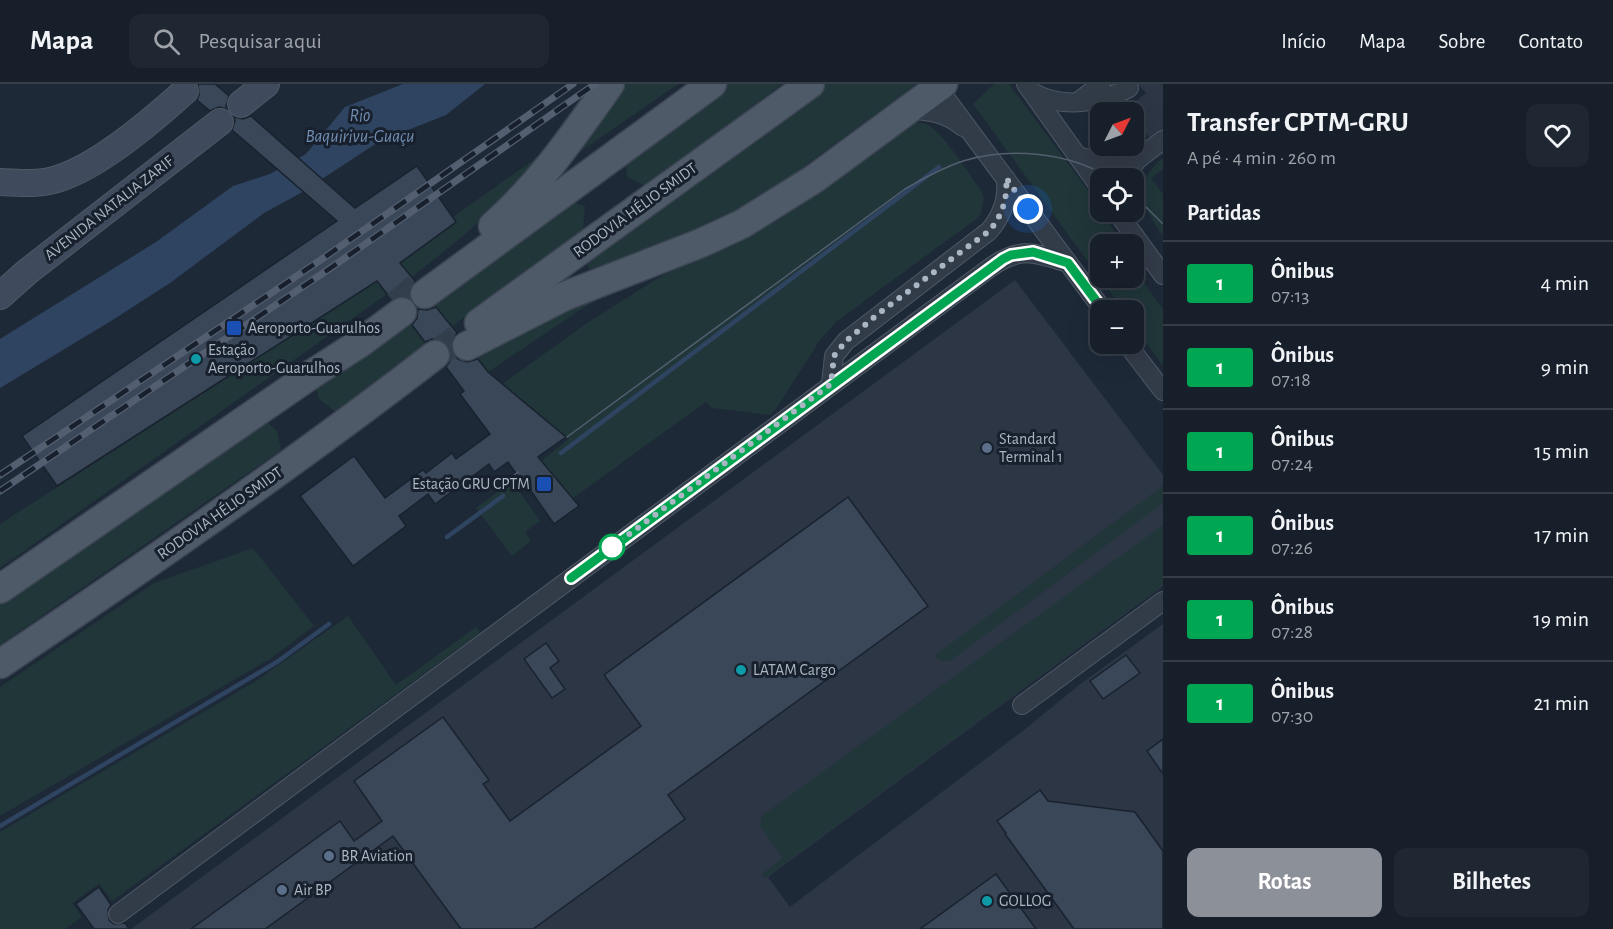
<!DOCTYPE html>
<html lang="pt">
<head>
<meta charset="utf-8">
<style>
  body { margin:0; font-family:"Alegreya Sans",sans-serif; background:#1f2732; color:#f1f3f6; height:100vh; display:flex; flex-direction:column; font-size:22px; white-space:nowrap }
  * { box-sizing:border-box; margin:0 }
  p { font-size:20px; color:#9ea2a8 }
  .icon { flex:none; width:33px; height:33px; fill:none; stroke:currentColor; stroke-width:2; stroke-linecap:round; stroke-linejoin:round }
  .map { position:relative; flex:1; overflow:hidden }
  .drawer { display:flex; flex-direction:column; background:#161f2a; width:450px }
  .drawer>* { flex:none }
  .badge { padding:0 12px; border-radius:4px; font-size:21px; line-height:39px }
  .needle { width:39px; rotate:48deg }
  .tools { position:absolute; left:1090px; top:18px; display:grid; gap:12px }
  .tools a { display:grid; place-items:center; width:54px; height:54px; border-radius:12px; background:#161f2a; box-shadow:0 6px 24px #0002,0 0 0 2px #353d47; font-size:30px }
  .you { position:absolute; width:30px; height:30px; margin:-15px; border:4px solid #fff; border-radius:50%; background:#1a73e8; box-shadow:0 0 0 9px #1a73e833 }
  .map>.badge { position:absolute; translate:-50% -50%; box-shadow:0 0 0 3px #fff }
  h2 { padding:0 24px; font-size:22px; line-height:54px }
  .round { display:grid; place-items:center; flex:none; width:63px; height:63px; border-radius:12px; background:#1f2732 }
  .summary { display:flex; align-items:center; justify-content:space-between; height:102px; padding:0 24px }
  h1 { font-size:28px; font-weight:700; line-height:45px }
  .cta { display:flex; gap:12px; margin-top:auto; padding:12px 24px }
  .cta a { flex:1; height:69px; border-radius:12px; background:#8c9099; color:#fff; font-size:24px; font-weight:700; line-height:69px; text-align:center }
  .cta a+a { background:#1f2732; color:#f1f3f6 }
  ul { padding:0; list-style:none }
  li { display:flex; align-items:center; gap:18px; height:84px; padding:0 24px; border-top:2px solid #353d47 }
  li div { flex:1 }
  li b { display:block; font-size:22px }
  li em { font-style:normal }
  li .badge { min-width:66px; font-weight:700; text-align:center }
  header { display:flex; align-items:center; gap:36px; box-sizing:border-box; height:84px; padding:0 30px; background:#161f2a; border-bottom:2px solid #353d47 }
  header strong { font-size:28px }
  nav { display:flex; gap:33px; margin-inline-start:auto; font-size:21px }
  .search { width:420px; height:54px; background:#1f2732; display:flex; align-items:center; gap:15px; box-sizing:border-box; padding:0 21px; border-radius:12px; color:#9ea2a8; font-size:22px }
  main { display:flex; flex:1; min-height:0 }
  .map>svg:first-child { display:block }
</style>
</head>
<body>
<header>
<strong>Mapa</strong>
<div class="search"><svg class="icon" aria-label="search" viewBox="0 0 24 24"><circle cx="10" cy="10" r="6"/><path d="M15 15l6 6"/></svg>Pesquisar aqui</div>
<nav><a>Início</a><a>Mapa</a><a>Sobre</a><a>Contato</a></nav>
</header>
<main>
<div class="map">
<svg width="1163" height="845" viewBox="0 0 1163 845">
  <rect width="100%" height="100%" fill="#1e2938"/>
  <g fill="#2c3645">
    <polygon points="1138,0 1163,0 1163,72 1134,33 1134,28 1131,28 1127,24 1146,9"/>
    <polygon points="1015,196 1163,391 1163,502 768,793 790,823 1024,646 1079,601 1163,540 1163,845 131,845"/>
  </g>
  <g fill="#203639">
    <polygon points="616,0 678,0 561,81"/>
    <polygon points="722,0 782,0 646,102 627,93 625,72"/>
    <polygon points="826,0 917,0 762,113 733,130 596,184 589,185 587,180 588,176"/>
    <polygon points="994,0 1009,0 1101,124 1101,128 1103,128 1122,160 1101,160 1101,194 1134,194 1134,185 1163,225 1163,282 1134,242 1134,226 1123,226 973,20"/>
    <path d="M907,38C915,38 923,38 930,42C947,54 968,89 981,106L984,115L980,132L836,238L820,256L776,325L770,331L712,324L706,318L573,414L541,377L569,355L502,300L587,239L660,193L722,162Z"/>
    <polygon points="546,67 500,119 463,152 412,193 400,179 456,138 453,133"/>
    <path d="M1163,74V85L1151,94L1163,110V152C1143,123 1130,100 1163,74Z"/>
    <polygon points="564,116 585,122 583,146 336,328 319,315 315,299"/>
    <polygon points="640,191 580,226 488,288 471,266"/>
    <polygon points="377,197 387,210 0,484 0,440"/>
    <polygon points="262,334 277,347 281,366 0,561 0,516"/>
    <polygon points="512,397 540,437 525,448 531,457 512,472 476,424"/>
    <polygon points="1163,402 1163,419 950,577 942,577 934,572"/>
    <polygon points="1163,441 1163,501 765,794 762,790 783,774 760,742 762,732"/>
    <polygon points="253,464 314,542 273,573 0,732 0,603 154,499"/>
    <polygon points="348,532 396,601 476,543 480,549 112,817 99,800 72,819 82,833 65,845 0,845 0,748 256,597"/>
  </g>
  <polygon fill="#2f4461" points="403,0 485,0 446,31 380,57 299,110 264,129 170,199 111,237 0,304 0,255 156,158 233,102 270,90 306,70 345,23"/>
  <g fill="none" stroke-linecap="round" stroke-linejoin="round">
    <g stroke="#2f4461" stroke-width="4.5">
      <polyline points="561,369 939,83"/>
      <polyline points="447,453 503,412"/>
      <polyline points="0,742 277,578 329,540"/>
    </g>
  </g>
  <g fill="#3a4758" stroke="#19222f" stroke-width="1.5">
    <polygon points="198,0 215,0 229,12 226,22 227,25 219,23 210,27 197,16 199,11"/>
    <polygon points="251,32 355,124 417,82 456,138 400,179 415,197 410,204 409,213 400,212 391,215 377,197 57,402 22,352 337,137 232,46 235,37 234,33 243,35"/>
    <polygon points="436,223 457,249 453,254 451,262 452,269 458,275 467,278 478,275 488,288 566,353 538,373 579,422 554,440 522,394 520,395 508,378 494,388 489,380 435,420 428,410 399,432 406,442 353,482 300,412 354,372 385,414 423,386 426,389 452,369 456,375 490,350 460,310 464,307 446,283 450,277 451,269 448,261 441,256 432,255 425,258 412,241 417,234 418,225 427,226"/>
    <polygon points="848,413 928,522 668,711 685,735 533,845 461,845 393,752 265,845 191,845 340,737 354,757 382,737 354,697 443,633 489,696 483,700 510,737 641,642 604,591"/>
    <polygon points="546,559 559,577 550,584 565,605 552,614 524,575"/>
    <polygon points="1126,571 1140,589 1103,615 1090,597"/>
    <polygon points="1163,655 1163,690 1147,667"/>
    <polygon points="1040,706 1048,717 1135,728 1163,767 1163,845 1074,845 1005,750 1006,749 997,737"/>
    <polygon points="996,790 1036,845 920,845"/>
    <polygon points="99,803 111,821 108,826 109,836 114,840 125,839 129,845 94,845 76,820"/>
  </g>
  <g fill="none" stroke-linecap="round" stroke-linejoin="round">
    <g stroke="#333e4d" stroke-width="28" stroke-dasharray="28 14" stroke-linecap="butt">
      <polyline points="396,221 419,202"/>
      <polyline points="435,271 460,253"/>
    </g>
    <defs>
      <g id="minor">
        <polyline points="935,0 1103,226"/>
        <polyline points="1026,0 1101,105"/>
        <path d="M1034,9C1063,25 1100,19 1129,4"/>
        <polyline points="1078,18 1101,0"/>
        <path d="M909,25C930,27 947,29 963,43"/>
        <polyline points="1078,72 1109,81 1137,76"/>
        <polyline points="1125,94 1137,76 1163,56"/>
        <polyline points="1117,128 1163,191"/>
        <polyline points="1127,260 1163,307"/>
        <path d="M831,300L834,272L846,257L989,147C1002,132 1008,115 1006,95"/>
        <polyline points="1022,621 1163,517"/>
        <path d="M118,830L991,183C1021,162 1035,169 1068,179"/>
      </g>
      <g id="secondary">
        <polyline points="241,20 266,0"/>
        <path d="M0,98C19,99 42,101 60,94C100,81 153,36 185,7"/>
        <polyline points="0,212 27,188 220,38"/>
      </g>
      <g id="primary">
        <path d="M493,142C541,99 573,52 610,0"/>
        <polyline points="425,210 712,0"/>
        <polyline points="479,239 810,0"/>
        <polyline points="467,262 565,212 701,159 742,140 814,95 943,0"/>
        <polyline points="0,505 312,290 360,259 402,228"/>
        <path d="M0,580C148,481 294,380 435,271"/>
      </g>
    </defs>
    <use href="#minor" stroke="#4f5966" stroke-width="20"/>
    <use href="#secondary" stroke="#4f5966" stroke-width="28"/>
    <use href="#primary" stroke="#3b4452" stroke-width="31"/>
    <use href="#minor" stroke="#323b48" stroke-width="18"/>
    <use href="#secondary" stroke="#3f4a5c" stroke-width="26"/>
    <use href="#primary" stroke="#4f5a69" stroke-width="28"/>
    <g stroke="#535f70" stroke-width="1.5">
      <polyline points="1134,111 1163,140"/>
      <path d="M567,353L905,105C924,94 942,84 963,77C1009,63 1069,68 1110,94"/>
      <polyline points="497,405 518,388"/>
    </g>
    <defs>
      <g id="rail">
        <polyline points="0,391 325,173 573,0"/>
        <polyline points="0,407 332,183 595,0"/>
      </g>
    </defs>
    <use href="#rail" stroke="#535f70" stroke-width="7"/>
    <use href="#rail" stroke="#17202c" stroke-width="4.5" stroke-dasharray="14" stroke-linecap="butt"/>
  </g>
  <g fill="none" stroke-linecap="round" stroke-linejoin="round">
    <defs>
      <polyline id="line" points="571,494 1003,175 1011,171 1033,168 1068,179 1103,226"/>
    </defs>
    <use href="#line" stroke="#fff" stroke-width="14"/>
    <use href="#line" stroke="#00a651" stroke-width="9"/>
    <path stroke="#abb6c5" stroke-width="6" stroke-dasharray="0 10.8" d="M612,463L831,300L834,272L846,257L878,230L989,147C1002,132 1008,115 1006,94L1028,125"/>
  </g>
  <g fill="#1a4fb4" stroke="#17202c" stroke-width="2">
    <rect x="226" y="236" width="16" height="16" rx="3"/>
    <rect x="536" y="392" width="16" height="16" rx="3"/>
  </g>
  <g fill="#0f9aa8" stroke="#17202c" stroke-width="2">
    <circle cx="196" cy="275" r="6"/>
    <circle cx="741" cy="586" r="6"/>
    <circle cx="987" cy="817" r="6"/>
  </g>
  <g fill="#5c6f8a" stroke="#17202c" stroke-width="2">
    <circle cx="987" cy="364" r="6"/>
    <circle cx="329" cy="772" r="6"/>
    <circle cx="282" cy="806" r="6"/>
  </g>
  <circle fill="#fff" stroke="#00a651" stroke-width="3" cx="612" cy="463" r="12"/>
  <g text-anchor="middle" dominant-baseline="central" stroke-width="6" stroke-linejoin="round" paint-order="stroke">
    <g font-size="16" fill="#abb6c5" stroke="#17202c">
      <text transform="translate(109 124) rotate(-38)">AVENIDA NATALIA ZARIF</text>
      <text transform="translate(635 126) rotate(-36)">RODOVIA HÉLIO SMIDT</text>
      <text transform="translate(220 429) rotate(-35)">RODOVIA HÉLIO SMIDT</text>
    </g>
    <g font-size="16" fill="#abb6c5" stroke="#17202c" text-anchor="start">
      <text x="248" y="244">Aeroporto-Guarulhos</text>
      <text x="208" y="266">Estação<tspan x="208" dy="18">Aeroporto-Guarulhos</tspan></text>
      <text x="999" y="355">Standard<tspan x="999" dy="18">Terminal 1</tspan></text>
      <text x="530" y="400" text-anchor="end">Estação GRU CPTM</text>
      <text x="753" y="586">LATAM Cargo</text>
      <text x="341" y="772">BR Aviation</text>
      <text x="294" y="806">Air BP</text>
      <text x="999" y="817">GOLLOG</text>
    </g>
    <g font-size="18" font-style="italic" fill="#718db1" stroke="#17202c">
      <text x="360" y="32">Rio<tspan x="360" dy="21">Baquirivu-Guaçu</tspan></text>
    </g>
  </g>
</svg>
<div class="tools">
<a><svg class="needle" viewBox="-14 -14 28 28"><path d="M0-13l5 13h-10z" fill="#e53935"/><path d="M0 13l5-13h-10z" fill="#9ea2a8"/></svg></a>
<a><svg class="icon" aria-label="locate" viewBox="0 0 24 24"><circle cx="12" cy="12" r="6"/><path d="M12 2v4M12 18v4M2 12h4M18 12h4"/></svg></a>
<a>+</a>
<a>−</a>
</div>
<div class="you" style="left:1028px;top:125px"></div>
</div>
<section class="drawer">
<div class="summary"><div><h1>Transfer CPTM-GRU</h1><p>A pé · 4 min · 260 m</p></div><a class="round"><svg class="icon" aria-label="heart" viewBox="0 0 24 24"><path d="M12 20l-8-8c-3-5 5-10 8-4 3-6 11-1 8 4z"/></svg></a></div>
<h2>Partidas</h2>
<ul>
<li><span class="badge" style="background:#00a651;color:#fff">1</span><div><b>Ônibus</b><p>07:13</p></div><em>4 min</em></li>
<li><span class="badge" style="background:#00a651;color:#fff">1</span><div><b>Ônibus</b><p>07:18</p></div><em>9 min</em></li>
<li><span class="badge" style="background:#00a651;color:#fff">1</span><div><b>Ônibus</b><p>07:24</p></div><em>15 min</em></li>
<li><span class="badge" style="background:#00a651;color:#fff">1</span><div><b>Ônibus</b><p>07:26</p></div><em>17 min</em></li>
<li><span class="badge" style="background:#00a651;color:#fff">1</span><div><b>Ônibus</b><p>07:28</p></div><em>19 min</em></li>
<li><span class="badge" style="background:#00a651;color:#fff">1</span><div><b>Ônibus</b><p>07:30</p></div><em>21 min</em></li>
</ul>
<div class="cta"><a>Rotas</a><a>Bilhetes</a></div>
</section>
</main>
</body>
</html>
